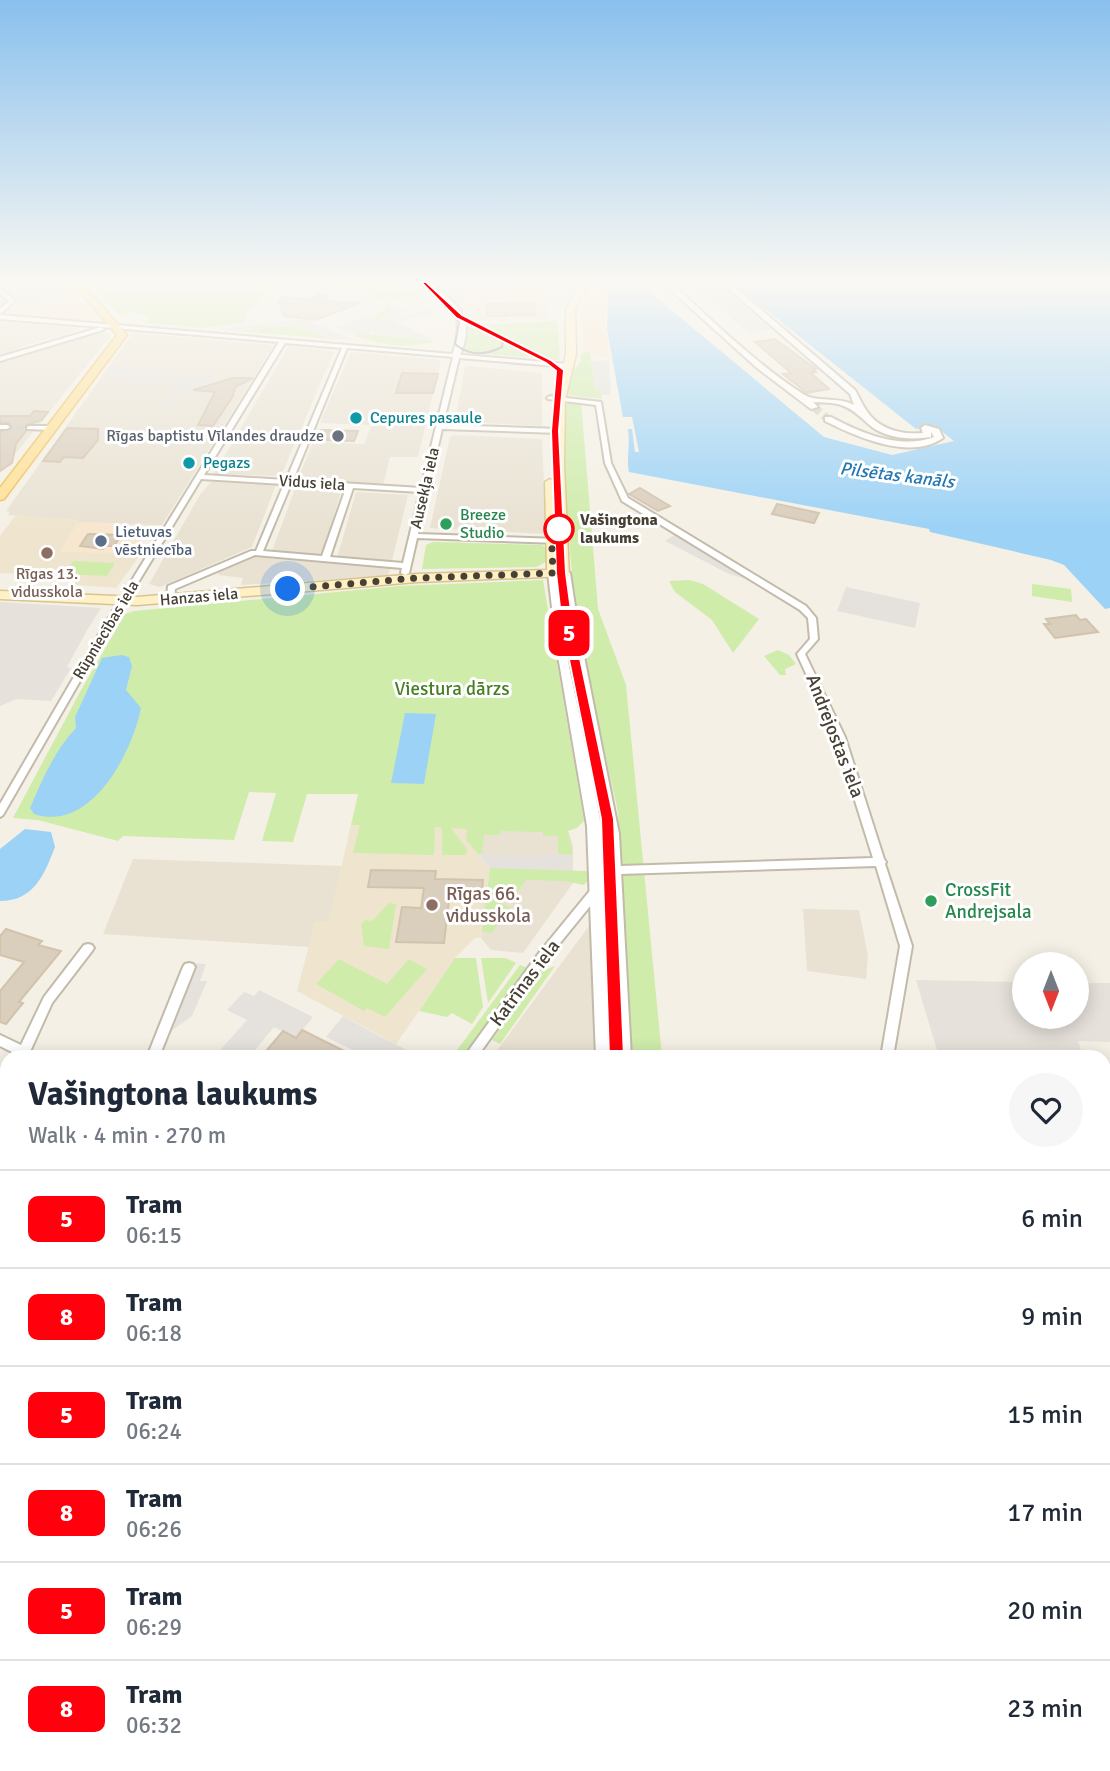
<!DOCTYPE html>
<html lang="en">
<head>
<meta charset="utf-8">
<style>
  body { margin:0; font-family:Signika,sans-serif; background:#f6f6f7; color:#1f2937; height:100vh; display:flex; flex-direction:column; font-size:26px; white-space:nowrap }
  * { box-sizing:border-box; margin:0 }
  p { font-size:23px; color:#747a83 }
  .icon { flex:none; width:38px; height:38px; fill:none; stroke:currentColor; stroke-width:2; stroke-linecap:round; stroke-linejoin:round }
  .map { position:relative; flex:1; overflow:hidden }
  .sheet { position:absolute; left:0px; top:1050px; width:1111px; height:721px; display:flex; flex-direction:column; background:#fff; border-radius:21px 21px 0 0; box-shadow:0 4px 18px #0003 }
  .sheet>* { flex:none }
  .badge { padding:0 14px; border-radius:10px; font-size:24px; line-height:46px }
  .needle { width:46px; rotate:180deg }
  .controls { position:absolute; left:1012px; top:952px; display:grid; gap:14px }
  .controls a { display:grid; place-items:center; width:77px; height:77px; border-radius:50%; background:#fff; box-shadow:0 4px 18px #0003; font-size:35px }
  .you { position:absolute; width:35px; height:35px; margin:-18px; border:5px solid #fff; border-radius:50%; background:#1a73e8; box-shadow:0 0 0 10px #1a73e833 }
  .map>.badge { position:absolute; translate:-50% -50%; box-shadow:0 0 0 4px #fff }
  .round { display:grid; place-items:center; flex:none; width:74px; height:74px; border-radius:37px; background:#f6f6f7 }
  .head { display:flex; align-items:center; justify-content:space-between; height:119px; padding:0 28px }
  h1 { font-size:33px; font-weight:700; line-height:52px }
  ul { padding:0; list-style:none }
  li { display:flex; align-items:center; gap:21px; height:98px; padding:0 28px; border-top:2px solid #e0e1e3 }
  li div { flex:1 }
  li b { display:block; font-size:26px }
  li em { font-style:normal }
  li .badge { min-width:77px; font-weight:700; text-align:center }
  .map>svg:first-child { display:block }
</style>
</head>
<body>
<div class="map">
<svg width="1110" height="1771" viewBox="0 0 1110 1771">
  <rect width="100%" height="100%" fill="#f4f0e5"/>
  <g fill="#e9e2d3">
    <polygon points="0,283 63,283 74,294 38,303 17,301 0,313"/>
    <polygon points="0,321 76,328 78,330 21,347 23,350 0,357"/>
    <polygon points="97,333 112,334 0,473 0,429 4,424 0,423 0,362"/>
    <polygon points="133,333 274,345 162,525 77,523 78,520 8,515 10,512 6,511"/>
    <polygon points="289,346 334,351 281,476 214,474"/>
    <polygon points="351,352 441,360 418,457 390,457 383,485 298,479 313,442 364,444 372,425 320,423"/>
    <polygon points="468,366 542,373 542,426 455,421 465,367"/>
    <polygon points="454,435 542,439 546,534 430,528 450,437"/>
    <polygon points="211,482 276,485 252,547 160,587 149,584 201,493"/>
    <polygon points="295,489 341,492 322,555 272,551"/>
    <polygon points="356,492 408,495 392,561 337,558"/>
    <polygon points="254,557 313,562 391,566 388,576 241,585 243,578 218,575 220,570"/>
    <polygon points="467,828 568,831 573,845 573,883 523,953 491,950 481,938 490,868"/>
    <polygon points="133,859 342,866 329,922 315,922 309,947 103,934"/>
    <polygon points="803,909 859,910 868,956 866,979 807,971"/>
    <polygon points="591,925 597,1057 492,1057 589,926"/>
    <polygon points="1104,1525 1110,1525 1110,1666 1104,1643"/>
    <polygon points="0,1566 7,1568 7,1693 0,1704"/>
    <polygon points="7,1745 7,1764 391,1764 391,1771 0,1771 0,1756"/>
    <polygon points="443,1764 561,1764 584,1771 443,1771"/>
  </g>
  <g fill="#f8e7cf">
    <polygon points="608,290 607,330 614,359 584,355 581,307 588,295"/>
    <polygon points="74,294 97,319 92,321 2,313 17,301 38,303"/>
    <polygon points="87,522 150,525 131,555 59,551 77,523"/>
  </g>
  <g fill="#e6e1da">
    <polygon points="0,602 101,608 87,630 67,667 71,668 51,701 16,699 0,706"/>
    <polygon points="916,980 1024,982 1024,1017 1076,1017 1076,983 1110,983 1110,1042 1078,1041 1083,1057 939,1057"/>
  </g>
  <g fill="#efe5ce">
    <polygon points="546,288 547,319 513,320 515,315 534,315 534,303 504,303 487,304 487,316 506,315 508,320 474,321 441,291"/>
    <polygon points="16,515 79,520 60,551 140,555 116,588 77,585 74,584 76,580 45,578 46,575 0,573 0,536"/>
    <polygon points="351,825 467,828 466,840 490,868 481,938 475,938 455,958 396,1044 297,991 315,922 329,921"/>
  </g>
  <g fill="#cfecab">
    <polygon points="90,283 412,283 427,294 387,301 373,299 367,290 285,285 280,288 271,288 248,311 243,323 204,328 145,323 149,317 135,312 121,316"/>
    <path d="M389,303L392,307L368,334L434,341C403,351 370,343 341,330L353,335L378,319L372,318L387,307L384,304Z"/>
    <polygon points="557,321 560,359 556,360 465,352 467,326"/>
    <polygon points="295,325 332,339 237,331"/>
    <polygon points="590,352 595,388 600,389 602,399 567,395 570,374 581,361 581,353"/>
    <polygon points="581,401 598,609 626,685 662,1057 632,1057 618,812 576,623 562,452 566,402"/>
    <polygon points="433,542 542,545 546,548 546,562 536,567 422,569 426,545"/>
    <polygon points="73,561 115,563 107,576 65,574"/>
    <polygon points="543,580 584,821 577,828 568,831 573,855 558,854 558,836 543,836 543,832 501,831 500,835 484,835 482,854 478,854 466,840 467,829 451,828 467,849 466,855 442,855 442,828 435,827 434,855 353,853 360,825 351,825 358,794 307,794 293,842 262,841 276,793 249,792 234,840 123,836 118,841 38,820 13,818 80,692 125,614 134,611 400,586"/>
    <polygon points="690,580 703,584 759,619 733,653 712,620 675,592 669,581"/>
    <polygon points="1032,584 1071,589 1072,602 1032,596"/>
    <polygon points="778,650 789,655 796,664 785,669 786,675 780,675 764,656"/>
    <polygon points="490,868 586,871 590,878 584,885 564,881 526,880 510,902 487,893"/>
    <polygon points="486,897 510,907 492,933 482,931"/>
    <polygon points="389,903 396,904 389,949 364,946 361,924 365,920 372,921"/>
    <polygon points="455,958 476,958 483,1007 472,1024 452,1013 447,1017 419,1011"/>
    <polygon points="481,958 506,958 516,963 488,1003"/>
    <polygon points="339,959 387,984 409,959 427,969 385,1017 367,1008 364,1011 316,984"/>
    <polygon points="520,965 528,968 463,1057 452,1057"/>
    <polygon points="555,966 500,1044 492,1040 542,971"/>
  </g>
  <g fill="#e5e2de">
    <polygon points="692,285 722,288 773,329 749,333"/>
    <polygon points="392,307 410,309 402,311 399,314 401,316 432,310 434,313 395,322 434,340 374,335 375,332 370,332 373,326 364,336 336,328 364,316 380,320"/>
    <polygon points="304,319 354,340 332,339 295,325 237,331 218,329"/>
    <polygon points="609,360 611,395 601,395 600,389 595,389 591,361"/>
    <polygon points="113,367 179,372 223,374 208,379 213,383 205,386 202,392 214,393 211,398 187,397 187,393 182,392 170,410 161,410 177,384 104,379"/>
    <polygon points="679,532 753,578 749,580 729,574 665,541"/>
    <polygon points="846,587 920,603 915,628 837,611"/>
    <polygon points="478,854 541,858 541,854 573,855 572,870 490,868"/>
    <polygon points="183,963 206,964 200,981 207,981 192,1016 170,1032 155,1031"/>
    <polygon points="259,990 313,1017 296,1038 274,1027 249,1057 214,1057 247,1020 227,1010 244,992 254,996"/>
    <polygon points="343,1016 374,1033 420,1057 367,1057 326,1037"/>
  </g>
  <g fill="#9cd2f6">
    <path d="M392,283H639L824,437L892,455L954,441L935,426L916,429L732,283H1110V608L1105,609L1064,565L1051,560L930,532L929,529L629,472C625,454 635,431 621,416L607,329L608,290L605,287H402Z"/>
    <path d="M121,655L129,657L132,666L126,690L141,708C132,753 91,833 34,814L30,808C42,780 55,750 76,728L75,717L102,658Z"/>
    <polygon points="405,713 436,714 424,784 391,783"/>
    <path d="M25,829L51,832L55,847C44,875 34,901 0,901V849Z"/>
  </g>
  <polygon fill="#f4f0e5" points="605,290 608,290 607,330 623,417 632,417 639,452 635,452 632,429 624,429 618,418 605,328"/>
  <g fill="#dacebd" stroke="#d2c3ad" stroke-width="2">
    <polygon points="317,294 328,295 323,301 360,303 316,320 284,316 278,300 284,297 311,300"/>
    <polygon points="534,303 535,315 487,316 487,304"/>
    <polygon points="775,339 816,369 813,370 816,372 811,373 829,389 807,393 783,374 791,373 755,342"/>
    <polygon points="402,373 438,374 433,393 396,393"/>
    <polygon points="233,378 253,378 235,387 233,396 213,426 198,425 215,392 193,390"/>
    <polygon points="34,411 48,412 42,420 26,425 26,431 16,444 12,463 0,471 0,432 12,428 8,423 0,422 0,416 30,416"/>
    <polygon points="67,428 98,429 98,440 83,458 64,457 60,462 43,461"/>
    <polygon points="321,430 358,431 354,441 317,440"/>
    <polygon points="640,488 670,506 658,511 629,494"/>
    <polygon points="777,504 819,513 814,523 772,514"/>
    <polygon points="88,534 121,535 114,546 105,546 103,549 80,546"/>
    <polygon points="1076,615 1080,620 1086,619 1098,632 1055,638 1044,624 1050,624 1046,619"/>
    <polygon points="371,870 436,871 435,879 483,880 481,902 449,901 444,943 396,942 402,907 421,908 424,888 368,887"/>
    <polygon points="6,929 42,941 38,945 61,951 19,1002 23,1003 6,1024 0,1022 0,991 24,962 0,955 0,936"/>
    <polygon points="302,1030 356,1057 261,1057 283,1031 296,1038"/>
  </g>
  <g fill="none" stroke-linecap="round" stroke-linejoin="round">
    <polyline stroke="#d1cdc2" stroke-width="6" stroke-dasharray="6 3.5" stroke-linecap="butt" points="7,427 29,428"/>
    <polyline stroke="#d1cdc2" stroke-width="8" stroke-dasharray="8 4.5" stroke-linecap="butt" points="814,407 828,419"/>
    <defs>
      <g id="minor">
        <polygon points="0,288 15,301 0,314 0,309 9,301 0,293"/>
        <path d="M0,315L568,364V366L566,367L459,358L443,425L559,429L562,431L559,433L442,429L418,534L558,539L562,541L558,543L417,538L409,573L405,575L401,573L402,568L255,555L175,589L174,599L170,601H167L168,586L251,551H256L284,484L201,479L111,627L3,815L0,817V804L103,627L279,342L101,327L104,329L103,330L0,361V357L101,327L0,319ZM285,343L342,348L286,480L204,475ZM347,348L453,357L421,488L293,480ZM291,484L346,488L322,556L263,551ZM353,488L420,492L403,563L330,557Z"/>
        <polygon points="550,396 601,402 611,463 628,498 806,606 816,618 818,639 805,654 845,737 884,859 886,862 885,864 912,946 893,1057 881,1057 900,946 876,866 620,874 615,870 620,866 873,858 835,737 797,654 810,639 808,618 800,610 622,501 605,463 596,405 548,399 547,398"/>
        <polygon points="0,425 7,425 10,427 7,429 0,429"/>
        <polygon points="29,426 51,426 54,428 51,430 27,429 27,427"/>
        <polygon points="615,879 620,883 619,886 604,889 547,959 477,1057 464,1057 539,953 597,882"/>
        <polygon points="88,944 92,945 94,948 92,951 52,1003 28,1056 15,1057 16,1054 0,1046 0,1035 21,1045 44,997 84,945"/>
        <polygon points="189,963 193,964 195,967 159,1057 147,1057 183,967 185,964"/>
        <polygon points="7,1081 7,1105 4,1111 0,1112 0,1089 3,1082"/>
        <polygon points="7,1701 7,1727 0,1731 0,1705"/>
        <rect x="1104" y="1737" width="6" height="18"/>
        <rect x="397" y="1764" width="18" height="7"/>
        <polygon points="942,1764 960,1764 961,1771 943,1771"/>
      </g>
      <g id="tertiary">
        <path d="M424,283H432C460,307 476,319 459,358L452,356C467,311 452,312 424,283Z"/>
        <path d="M663,283H671C713,321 755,363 803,394C816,403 838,396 854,405L850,394L722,283H730L855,390C858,395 862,404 866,410C878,429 901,435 923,433L921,428L925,425L939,429L943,438C910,461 857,437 825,421V417H831C861,433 900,450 934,437L931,432V437C911,440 889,439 872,427C862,419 854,409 841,405C833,402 822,403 813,402L818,407L811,409L757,368Z"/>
        <polygon points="553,570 558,573 569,650 601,826 612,1057 596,1057 587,826 557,650 548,573"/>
        <polygon points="565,570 570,573 578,626 619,834 631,1057 615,1057 605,834 566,626 560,573"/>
        <polygon points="0,1544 7,1546 7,1568 0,1566"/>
        <polygon points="639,1764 663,1764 664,1771 640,1771"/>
      </g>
      <polygon id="secondary" points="581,283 589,283 575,309 576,354 565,400 564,465 569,576 417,582 137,605 0,599 0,591 137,597 417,574 547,570 545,482 550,479 554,481 555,400 566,354 566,309"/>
      <polygon id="primary" points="73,283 82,283 127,335 4,499 0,500 0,488 117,335"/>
    </defs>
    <use href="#minor" stroke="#c3bbaa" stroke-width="4"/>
    <use href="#tertiary" stroke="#c3bbaa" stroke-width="4"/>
    <use href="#secondary" stroke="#d7c591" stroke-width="3"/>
    <use href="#primary" stroke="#eec15a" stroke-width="3"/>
    <use href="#minor" fill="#fff" fill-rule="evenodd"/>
    <use href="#tertiary" fill="#fff" fill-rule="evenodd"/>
    <use href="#secondary" fill="#fff1c5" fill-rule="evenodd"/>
    <use href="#primary" fill="#ffe094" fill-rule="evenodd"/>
    <g stroke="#969696" stroke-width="2">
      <polyline points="420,283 456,317 545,361 558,373 552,431 557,573 570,666 602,819 611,1057"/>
      <path d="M456,317L459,323L455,344C469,356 486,355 502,347L503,340"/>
    </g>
    <polyline stroke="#969696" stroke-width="2.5" points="0,1533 7,1534"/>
  </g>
  <linearGradient id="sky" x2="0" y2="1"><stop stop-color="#89c0ee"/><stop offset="0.53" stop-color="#faf8f3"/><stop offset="1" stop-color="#faf8f3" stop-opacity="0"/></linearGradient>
  <rect width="1110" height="531" fill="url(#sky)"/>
  <polygon fill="#ff000c" stroke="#fff" stroke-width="2" points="421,282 426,282 462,315 551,360 564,370 559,431 566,573 573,625 614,819 624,1057 617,1064 609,1057 601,819 562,625 556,573 551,431 556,371 546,363 456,318"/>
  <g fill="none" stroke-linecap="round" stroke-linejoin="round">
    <polyline stroke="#474034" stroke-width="7" stroke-dasharray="0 12.6" points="288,589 417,578 553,573 551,525 559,529"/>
  </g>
  <g fill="#0f9aa8" stroke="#fff" stroke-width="2.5">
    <circle cx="356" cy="418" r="7"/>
    <circle cx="189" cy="463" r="7"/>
  </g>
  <circle fill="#6b7280" stroke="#fff" stroke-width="2.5" cx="338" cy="436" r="7"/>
  <g fill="#2e9e5b" stroke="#fff" stroke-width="2.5">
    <circle cx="446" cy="524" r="7"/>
    <circle cx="931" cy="901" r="7"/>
  </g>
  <circle fill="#fff" stroke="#ff000c" stroke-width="3.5" cx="559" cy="529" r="14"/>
  <circle fill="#5c6f8a" stroke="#fff" stroke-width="2.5" cx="101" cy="541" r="7"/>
  <g fill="#8d6e63" stroke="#fff" stroke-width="2.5">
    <circle cx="47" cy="553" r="7"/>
    <circle cx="432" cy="905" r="7"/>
  </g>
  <g text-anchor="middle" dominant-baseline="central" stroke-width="6" stroke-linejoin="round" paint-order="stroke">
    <g font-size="16" fill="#0d838f" stroke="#fff" text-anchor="start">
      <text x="370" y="418">Cepures pasaule</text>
      <text x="203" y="463">Pegazs</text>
    </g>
    <g font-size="16" fill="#5b616d" stroke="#fff" text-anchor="end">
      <text x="324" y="436">Rīgas baptistu Vīlandes draudze</text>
    </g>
    <g font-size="16" fill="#474034" stroke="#fff">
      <text transform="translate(312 483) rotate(4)">Vidus iela</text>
      <text transform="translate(425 488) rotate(-77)">Ausekļa iela</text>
      <text transform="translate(199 597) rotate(-5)">Hanzas iela</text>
      <text transform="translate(106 630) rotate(-59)">Rūpniecības iela</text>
    </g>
    <g font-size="16" fill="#27864d" stroke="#fff" text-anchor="start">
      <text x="460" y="515">Breeze<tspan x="460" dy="18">Studio</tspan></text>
    </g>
    <g font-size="16" font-weight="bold" fill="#474034" stroke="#fff" text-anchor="start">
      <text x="580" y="520">Vašingtona<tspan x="580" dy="18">laukums</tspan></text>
    </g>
    <g font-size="16" fill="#4e5e75" stroke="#fff" text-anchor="start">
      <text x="115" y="532">Lietuvas<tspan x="115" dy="18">vēstniecība</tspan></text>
    </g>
    <g font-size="16" fill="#785e54" stroke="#fff">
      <text x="47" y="574">Rīgas 13.<tspan x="47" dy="18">vidusskola</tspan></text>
    </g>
    <g font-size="18" font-style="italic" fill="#2377b3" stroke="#fff">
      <text transform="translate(897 475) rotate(7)">Pilsētas kanāls</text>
    </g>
    <g font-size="19" fill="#457e23" stroke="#fff">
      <text x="452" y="689">Viestura dārzs</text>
    </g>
    <g font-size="19" fill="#474034" stroke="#fff">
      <text transform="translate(835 736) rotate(69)">Andrejostas iela</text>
      <text transform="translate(525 983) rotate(-53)">Katrīnas iela</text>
    </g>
    <g font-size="19" fill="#27864d" stroke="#fff" text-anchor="start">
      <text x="945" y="890">CrossFit<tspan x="945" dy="22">Andrejsala</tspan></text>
    </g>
    <g font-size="19" fill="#785e54" stroke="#fff" text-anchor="start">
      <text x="446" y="894">Rīgas 66.<tspan x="446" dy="22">vidusskola</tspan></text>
    </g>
  </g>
</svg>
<div class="controls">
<a><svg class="needle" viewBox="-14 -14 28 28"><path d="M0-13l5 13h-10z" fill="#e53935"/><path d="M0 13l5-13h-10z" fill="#747a83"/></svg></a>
</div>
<div class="you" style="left:288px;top:589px"></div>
<b class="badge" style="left:569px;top:633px;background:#ff000c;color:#fff">5</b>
<section class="sheet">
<div class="head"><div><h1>Vašingtona laukums</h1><p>Walk · 4 min · 270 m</p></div><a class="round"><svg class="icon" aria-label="heart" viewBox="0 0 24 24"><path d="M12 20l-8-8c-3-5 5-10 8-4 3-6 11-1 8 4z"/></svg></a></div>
<ul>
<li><span class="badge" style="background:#ff000c;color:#fff">5</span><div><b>Tram</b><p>06:15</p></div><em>6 min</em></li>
<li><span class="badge" style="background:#ff000c;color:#fff">8</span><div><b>Tram</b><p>06:18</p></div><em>9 min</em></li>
<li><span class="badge" style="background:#ff000c;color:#fff">5</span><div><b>Tram</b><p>06:24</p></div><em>15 min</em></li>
<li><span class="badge" style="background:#ff000c;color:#fff">8</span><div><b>Tram</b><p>06:26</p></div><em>17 min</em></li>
<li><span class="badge" style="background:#ff000c;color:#fff">5</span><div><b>Tram</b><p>06:29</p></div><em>20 min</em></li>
<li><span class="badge" style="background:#ff000c;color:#fff">8</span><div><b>Tram</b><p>06:32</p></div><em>23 min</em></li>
</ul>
</section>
</div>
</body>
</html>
